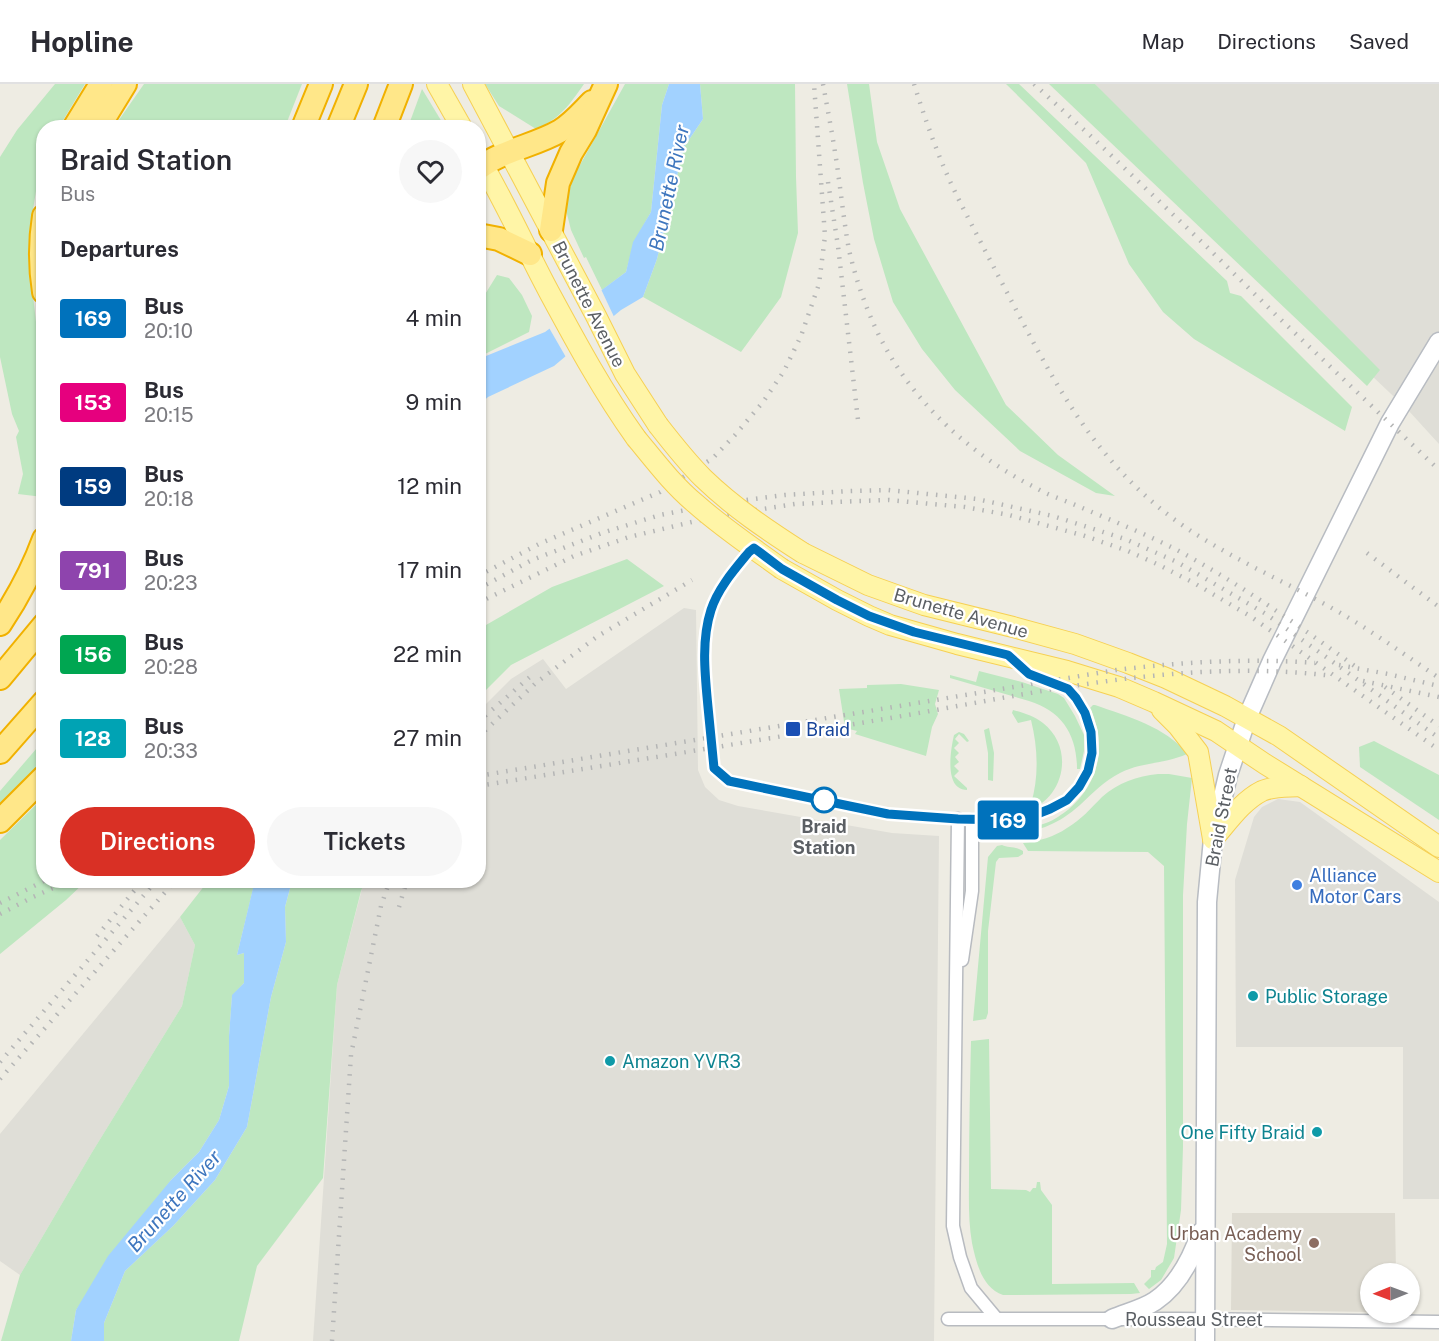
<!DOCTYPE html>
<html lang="en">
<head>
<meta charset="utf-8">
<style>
  body { margin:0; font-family:"Public Sans",sans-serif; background:#f7f7f7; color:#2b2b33; height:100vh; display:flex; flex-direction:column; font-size:22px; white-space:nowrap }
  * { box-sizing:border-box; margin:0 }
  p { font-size:20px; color:#7c7c81 }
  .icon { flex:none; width:33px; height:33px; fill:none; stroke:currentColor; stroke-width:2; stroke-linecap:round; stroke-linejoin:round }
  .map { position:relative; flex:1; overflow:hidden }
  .details { position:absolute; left:36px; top:36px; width:450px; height:768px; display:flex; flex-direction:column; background:#fff; border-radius:24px; box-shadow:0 2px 4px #0004 }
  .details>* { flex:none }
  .badge { padding:0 12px; border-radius:4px; font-size:21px; line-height:39px }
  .needle { width:39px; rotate:269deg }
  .tools { position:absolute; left:1360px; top:1179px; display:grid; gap:12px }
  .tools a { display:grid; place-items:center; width:60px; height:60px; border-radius:50%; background:#fff; box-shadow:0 2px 4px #0004; font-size:30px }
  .map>.badge { position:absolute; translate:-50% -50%; box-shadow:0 0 0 3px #fff }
  h2 { padding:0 24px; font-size:22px; line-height:54px }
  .round { display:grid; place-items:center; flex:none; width:63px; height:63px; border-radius:32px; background:#f7f7f7 }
  .headline { display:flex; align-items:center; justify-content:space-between; height:102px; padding:0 24px }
  h1 { font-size:28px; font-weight:600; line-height:45px }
  .action { display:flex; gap:12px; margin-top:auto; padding:12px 24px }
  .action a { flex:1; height:69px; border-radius:36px; background:#d93025; color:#fff; font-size:24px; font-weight:600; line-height:69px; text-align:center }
  .action a+a { background:#f7f7f7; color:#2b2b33 }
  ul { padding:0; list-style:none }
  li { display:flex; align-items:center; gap:18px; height:84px; padding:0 24px }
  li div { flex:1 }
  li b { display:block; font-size:22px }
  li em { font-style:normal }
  li .badge { min-width:66px; font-weight:700; text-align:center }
  header { display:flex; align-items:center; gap:36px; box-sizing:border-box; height:84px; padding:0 30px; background:#fff; border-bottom:2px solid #e1e1e2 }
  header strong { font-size:28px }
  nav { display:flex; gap:33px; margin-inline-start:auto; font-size:21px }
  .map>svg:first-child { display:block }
</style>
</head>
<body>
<header>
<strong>Hopline</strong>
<nav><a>Map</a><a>Directions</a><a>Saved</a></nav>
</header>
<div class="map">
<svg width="1439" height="1257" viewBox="0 0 1439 1257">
  <rect width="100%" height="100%" fill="#eeece3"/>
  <g fill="#dfded7">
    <polygon points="1095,0 1439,0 1439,360 1408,326 1334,256"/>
    <polygon points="684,524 696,526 698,686 705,703 719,716 738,722 892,749 939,752 934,1257 313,1257 337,901 364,797 478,796 479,627 511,595 543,575 566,605"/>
    <polygon points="1278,715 1300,718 1439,818 1439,1115 1403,1115 1403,963 1236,963 1235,796 1254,733 1262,723"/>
    <polygon points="180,833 195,861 182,922 91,1070 20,1191 0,1177 0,1050"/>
  </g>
  <polygon fill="#dedbd1" points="1232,1129 1395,1129 1396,1189 1371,1190 1371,1228 1231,1226"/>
  <g fill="#bee7c0">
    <polygon points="55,0 85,0 59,43 44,44 43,81 36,107 32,132 29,176 36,238 43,279 43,413 18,410 23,390 16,353 19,347 12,330 0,273 0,73 17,46"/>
    <polygon points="144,0 302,0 285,43 114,43"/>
    <path d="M485,0H584C570,20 560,35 536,45L499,22Z"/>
    <polygon points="625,0 669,0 662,21 651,128 634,158 626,188 602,206 586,173 584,174 571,146 566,126 567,111 575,90"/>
    <polygon points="700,0 795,0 796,93 798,149 781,213 741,268 643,213 657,175 684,63 703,35"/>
    <polygon points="847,0 869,0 877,58 900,125 1006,321 1058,371 1115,412 1096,409 1020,367 955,306 922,265 893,218 874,155 863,99"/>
    <polygon points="1006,0 1019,0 1227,197 1230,209 1241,212 1352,323 1345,347 1194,255 1163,228 1129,180 1086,79"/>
    <polygon points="1049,0 1095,0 1380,286 1367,302"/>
    <polygon points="422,5 445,43 408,43"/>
    <polygon points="497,191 509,194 522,211 532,232 529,248 485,270 479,275 479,220"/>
    <polygon points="627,475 664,502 511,581 479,613 479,545 552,503"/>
    <path d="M979,587L1022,598L1058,610L1064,614L1075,632L1084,651V667L1080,685H1077C1077,651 1062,627 1029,617L950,594V591L976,598Z"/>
    <polygon points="901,600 939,606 935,620 938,630 932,643 926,672 855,650 857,647 845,644 839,605 867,604 867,601"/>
    <path d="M1093,621H1095C1126,632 1167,643 1187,670C1165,680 1141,678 1120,689C1104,697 1093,709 1080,721C1052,746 1027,751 990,749L989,746L991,745C1010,745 1028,746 1046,739C1055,736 1062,730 1069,725C1100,698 1107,660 1090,624Z"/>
    <path d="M1013,626C1024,629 1034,632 1043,639C1076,665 1064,717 1024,728C1014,731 1002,730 992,731L991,724L987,722L990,715H1012L1031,720C1039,693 1038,664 1031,636L1018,639L1012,629Z"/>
    <polygon points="989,644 994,669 993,697 988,696 988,669 984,646"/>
    <path d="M959,648L964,650L969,657L967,658L959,650L955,655L959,659L954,664L959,669L955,673L959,678L954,682L959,687L954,692L967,704V706C964,706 960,705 958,703C946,694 951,664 954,651Z"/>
    <polygon points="43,657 43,680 0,724 0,707"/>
    <polygon points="1374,657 1439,691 1439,736 1360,683 1359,663"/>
    <path d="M1158,690H1169L1192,694L1187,740L1183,811V1063L1181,1126L1174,1174L1161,1196L1149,1205L1144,1200L1151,1193V1186H1155L1156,1183L1163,1178L1167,1160L1164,782L1148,768L1028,767L1023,759C1039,757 1054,753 1067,744C1081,736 1091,724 1102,713C1118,699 1137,692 1158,690Z"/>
    <polygon points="43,714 44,796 86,797 66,816 0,870 0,756"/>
    <path d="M1002,761C1008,764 1016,762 1023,767V770L1018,773L999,774L996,778L988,847V929L986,935L973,937L988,773L997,762Z"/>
    <polygon points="212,797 255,797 237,871 244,869 244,899 232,912 229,952 229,1002 219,1036 199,1068 171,1096 76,1226 71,1257 1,1257 20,1191 91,1070 182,922 195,861 180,833 205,801"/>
    <polygon points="292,797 365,797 361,807 337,901 323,1094 257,1182 239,1257 104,1257 104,1239 125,1187 173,1142 215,1096 247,1043 271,913 286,858 285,823"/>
    <path d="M989,955L991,1105L1026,1106L1030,1108L1033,1104H1036L1037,1098H1040L1041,1106L1052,1121V1200L1134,1199L1140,1209L1131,1210L1003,1211C982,1204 976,1178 972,1159C968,1136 969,1113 969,1090C969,1046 970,1001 971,957Z"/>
  </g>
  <g fill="#a2d2ff">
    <polygon points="669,0 700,0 703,35 684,63 657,175 643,213 621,226 554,282 488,313 479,321 479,279 486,272 545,248 626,188 633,158 651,128 662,21"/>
    <polygon points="255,796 292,797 285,823 286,858 271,913 247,1043 215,1096 173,1142 125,1187 104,1239 104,1257 71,1257 76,1226 108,1172 171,1096 199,1068 219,1036 229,1002 229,952 232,911 244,899 244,869 237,871"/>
  </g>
  <polygon fill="#eeece3" points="600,203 615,235 567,275 548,242"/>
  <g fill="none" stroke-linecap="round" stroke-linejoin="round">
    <defs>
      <g id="street">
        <polyline points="958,735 953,1142 960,1173 971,1204 996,1234"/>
        <polyline points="962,876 972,807 972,736"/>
        <polyline points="948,1235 1178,1235 1439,1238"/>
      </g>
      <g id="secondary">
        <path d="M1112,1235C1126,1229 1143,1225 1155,1217C1179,1201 1192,1174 1201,1148"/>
        <polyline points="1205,1257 1207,818 1213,755 1228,691 1247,634 1272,577 1390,339 1439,258"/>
      </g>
      <g id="primary">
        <polyline points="437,0 462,44"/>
        <polyline points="473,0 596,232 625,290 658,341"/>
        <path d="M478,72C504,116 525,163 549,208C576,258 603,308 636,354"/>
        <polyline points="803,469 868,501 924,521 1013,543 1075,560 1128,579 1166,594 1225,622 1279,652 1439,763"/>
        <polyline points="782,485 837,516 869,532 890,541 957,560 1067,587 1119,603 1154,618 1216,647 1265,680 1439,788"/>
        <polyline points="1162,626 1178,642 1198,668 1213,755"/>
        <path d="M1213,755C1228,738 1242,717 1262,707C1273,702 1288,703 1301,702"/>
      </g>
      <g id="highway">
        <polyline points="74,44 101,0"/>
        <polyline points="98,44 125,0"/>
        <polyline points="303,44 321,0"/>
        <polyline points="338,44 356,0"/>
        <polyline points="384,44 401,0"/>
        <path d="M478,85C502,66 534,62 560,47C573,39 582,28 592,18"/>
        <path d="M44,132C40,157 40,183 44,208"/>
        <polyline points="551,146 558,99 571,69 585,46 606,0"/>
        <polyline points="478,151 499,155 530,170"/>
        <path d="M0,540C18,513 33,485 44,455"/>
        <polyline points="0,594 44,541"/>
        <polyline points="0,668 44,618"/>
        <polyline points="0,737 44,693"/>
      </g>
    </defs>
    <use href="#street" stroke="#b8bbc0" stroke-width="15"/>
    <use href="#secondary" stroke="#b8bcc2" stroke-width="21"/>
    <use href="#primary" stroke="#f6d054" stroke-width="22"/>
    <use href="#highway" stroke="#f1b100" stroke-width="26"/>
    <use href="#street" stroke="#fff" stroke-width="12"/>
    <use href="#secondary" stroke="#fff" stroke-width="18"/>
    <use href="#primary" stroke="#fff5a7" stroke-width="20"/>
    <use href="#highway" stroke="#ffe789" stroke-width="22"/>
    <g stroke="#b4b5b5" stroke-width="4.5" stroke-dasharray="1.5 8" stroke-linecap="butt">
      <path d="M823,0C828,27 833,54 837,81C841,109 844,138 849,166C855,192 864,219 875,243C907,313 968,370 1036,404C1048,411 1061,415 1073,420C1108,435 1144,449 1177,466C1240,500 1298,541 1356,583"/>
      <path d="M914,0C926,38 939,75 956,110C971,140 987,170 1002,199C1049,288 1088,370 1171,433C1222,471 1281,495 1337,527C1372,547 1405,571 1439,594"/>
      <polyline points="1034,0 1095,56 1206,162 1278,233 1439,386"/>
      <polyline points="828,98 838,162 858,336"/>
      <polyline points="1367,469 1439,523"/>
      <polyline points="478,492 539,460 660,408 713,374 735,351 763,318 784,287 801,252 819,200 825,152 814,0"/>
      <polyline points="478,505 532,476 602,449 660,431 722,419 785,411 850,407 888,406 977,415 1053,432 1125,455 1177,478 1266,530 1439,654"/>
      <polyline points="478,519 574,472 629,453 717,432 795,420 859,417 889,416 965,423 1009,431 1085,452 1128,467 1159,481 1194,499 1250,532 1439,666"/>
      <polyline points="1339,581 1388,590 1439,602"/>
      <polyline points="1363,597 1439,613"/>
      <polyline points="1385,603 1439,642"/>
      <polyline points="478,638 531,592"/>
      <polyline points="478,653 537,598 598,552 692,496"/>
      <path d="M478,692L1116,586C1182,578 1249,574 1315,579"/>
      <path d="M478,702C620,679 761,656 902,632C1045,607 1188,574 1333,592"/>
      <polyline points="0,819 46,796"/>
      <polyline points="399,823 407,796"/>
      <polyline points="0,830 33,813 71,796"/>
      <polyline points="97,852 143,796"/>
      <polyline points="0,978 157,796"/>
      <polyline points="0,995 176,796"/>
      <polyline points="332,1257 351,971 381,822 390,796"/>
    </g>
    <defs>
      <g id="primary-bridge">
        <path d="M658,341C672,359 686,377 703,394C733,423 767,446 803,469"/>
        <path d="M636,354C655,377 673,401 696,420C723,444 753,464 782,485"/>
      </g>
    </defs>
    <use href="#primary-bridge" stroke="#f6d054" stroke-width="22" stroke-linecap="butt"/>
    <use href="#primary-bridge" stroke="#fff5a7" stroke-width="20"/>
  </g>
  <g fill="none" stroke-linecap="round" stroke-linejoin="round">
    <defs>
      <path id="line" d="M754,464L782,485L837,516L869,532L914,548L1008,571L1029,590L1068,605L1076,614L1085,629L1091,648L1092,669L1088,687L1079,703L1067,716L1050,725L1032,732L1009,736L958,735L888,730L729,697L714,684C712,664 710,643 708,623C705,591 701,557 711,526C718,504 735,485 749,468Z"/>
    </defs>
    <use href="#line" stroke="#fff" stroke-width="14"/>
    <use href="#line" stroke="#0072bc" stroke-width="9"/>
  </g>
  <rect fill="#1a4fb4" stroke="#fff" stroke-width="2" x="785" y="637" width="16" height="16" rx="3"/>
  <circle fill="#fff" stroke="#0072bc" stroke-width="3" cx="824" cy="716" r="12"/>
  <circle fill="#3f7fe0" stroke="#fff" stroke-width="2" cx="1297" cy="801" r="6"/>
  <g fill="#0f9aa8" stroke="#fff" stroke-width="2">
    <circle cx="1253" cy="912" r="6"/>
    <circle cx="610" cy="977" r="6"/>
    <circle cx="1317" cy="1048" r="6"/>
  </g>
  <circle fill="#8d6e63" stroke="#fff" stroke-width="2" cx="1314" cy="1159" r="6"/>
  <g text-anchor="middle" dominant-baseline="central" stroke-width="4.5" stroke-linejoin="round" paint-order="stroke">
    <g font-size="18" fill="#5b5f64" stroke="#fff">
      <text transform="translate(589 220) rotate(63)">Brunette Avenue</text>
      <text transform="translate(961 529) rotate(16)">Brunette Avenue</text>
      <text transform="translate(1221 733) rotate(-79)">Braid Street</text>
      <text x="1194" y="1235">Rousseau Street</text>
    </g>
    <g font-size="18" fill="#164399" stroke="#fff" text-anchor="start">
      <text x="806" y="645">Braid</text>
    </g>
    <g font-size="18" font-weight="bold" fill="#5b5f64" stroke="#fff">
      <text x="824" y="742">Braid<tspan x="824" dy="21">Station</tspan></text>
    </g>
    <g font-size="18" fill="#366cbe" stroke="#fff" text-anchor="start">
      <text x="1309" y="791">Alliance<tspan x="1309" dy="21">Motor Cars</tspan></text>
    </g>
    <g font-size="18" fill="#0d838f" stroke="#fff" text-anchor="start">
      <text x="1265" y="912">Public Storage</text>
      <text x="622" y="977">Amazon YVR3</text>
      <text x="1305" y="1048" text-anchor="end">One Fifty Braid</text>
    </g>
    <g font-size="18" fill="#785e54" stroke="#fff" text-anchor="end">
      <text x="1302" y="1149">Urban Academy<tspan x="1302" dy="21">School</tspan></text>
    </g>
    <g font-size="20" font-style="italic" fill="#3e76be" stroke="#fff">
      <text transform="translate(669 104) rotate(-78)">Brunette River</text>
      <text transform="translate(174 1117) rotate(-48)">Brunette River</text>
    </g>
  </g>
</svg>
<div class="tools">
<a><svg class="needle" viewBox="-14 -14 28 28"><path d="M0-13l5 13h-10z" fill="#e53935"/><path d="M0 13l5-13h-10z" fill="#7c7c81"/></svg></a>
</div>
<b class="badge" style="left:1008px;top:736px;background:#0072bc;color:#fff">169</b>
<section class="details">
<div class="headline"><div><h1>Braid Station</h1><p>Bus</p></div><a class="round"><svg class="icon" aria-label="heart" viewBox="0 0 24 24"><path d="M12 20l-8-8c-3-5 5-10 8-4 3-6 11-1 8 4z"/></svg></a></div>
<h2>Departures</h2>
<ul>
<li><span class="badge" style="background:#0072bc;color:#fff">169</span><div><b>Bus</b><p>20:10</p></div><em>4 min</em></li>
<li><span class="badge" style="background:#e6007e;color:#fff">153</span><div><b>Bus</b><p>20:15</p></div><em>9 min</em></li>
<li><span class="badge" style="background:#003b80;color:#fff">159</span><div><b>Bus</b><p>20:18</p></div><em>12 min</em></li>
<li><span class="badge" style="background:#8e44ad;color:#fff">791</span><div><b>Bus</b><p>20:23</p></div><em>17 min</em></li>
<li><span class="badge" style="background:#00a651;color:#fff">156</span><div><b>Bus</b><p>20:28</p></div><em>22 min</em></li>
<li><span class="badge" style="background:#00a3b4;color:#fff">128</span><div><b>Bus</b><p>20:33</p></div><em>27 min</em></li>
</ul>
<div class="action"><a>Directions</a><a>Tickets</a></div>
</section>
</div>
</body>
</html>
